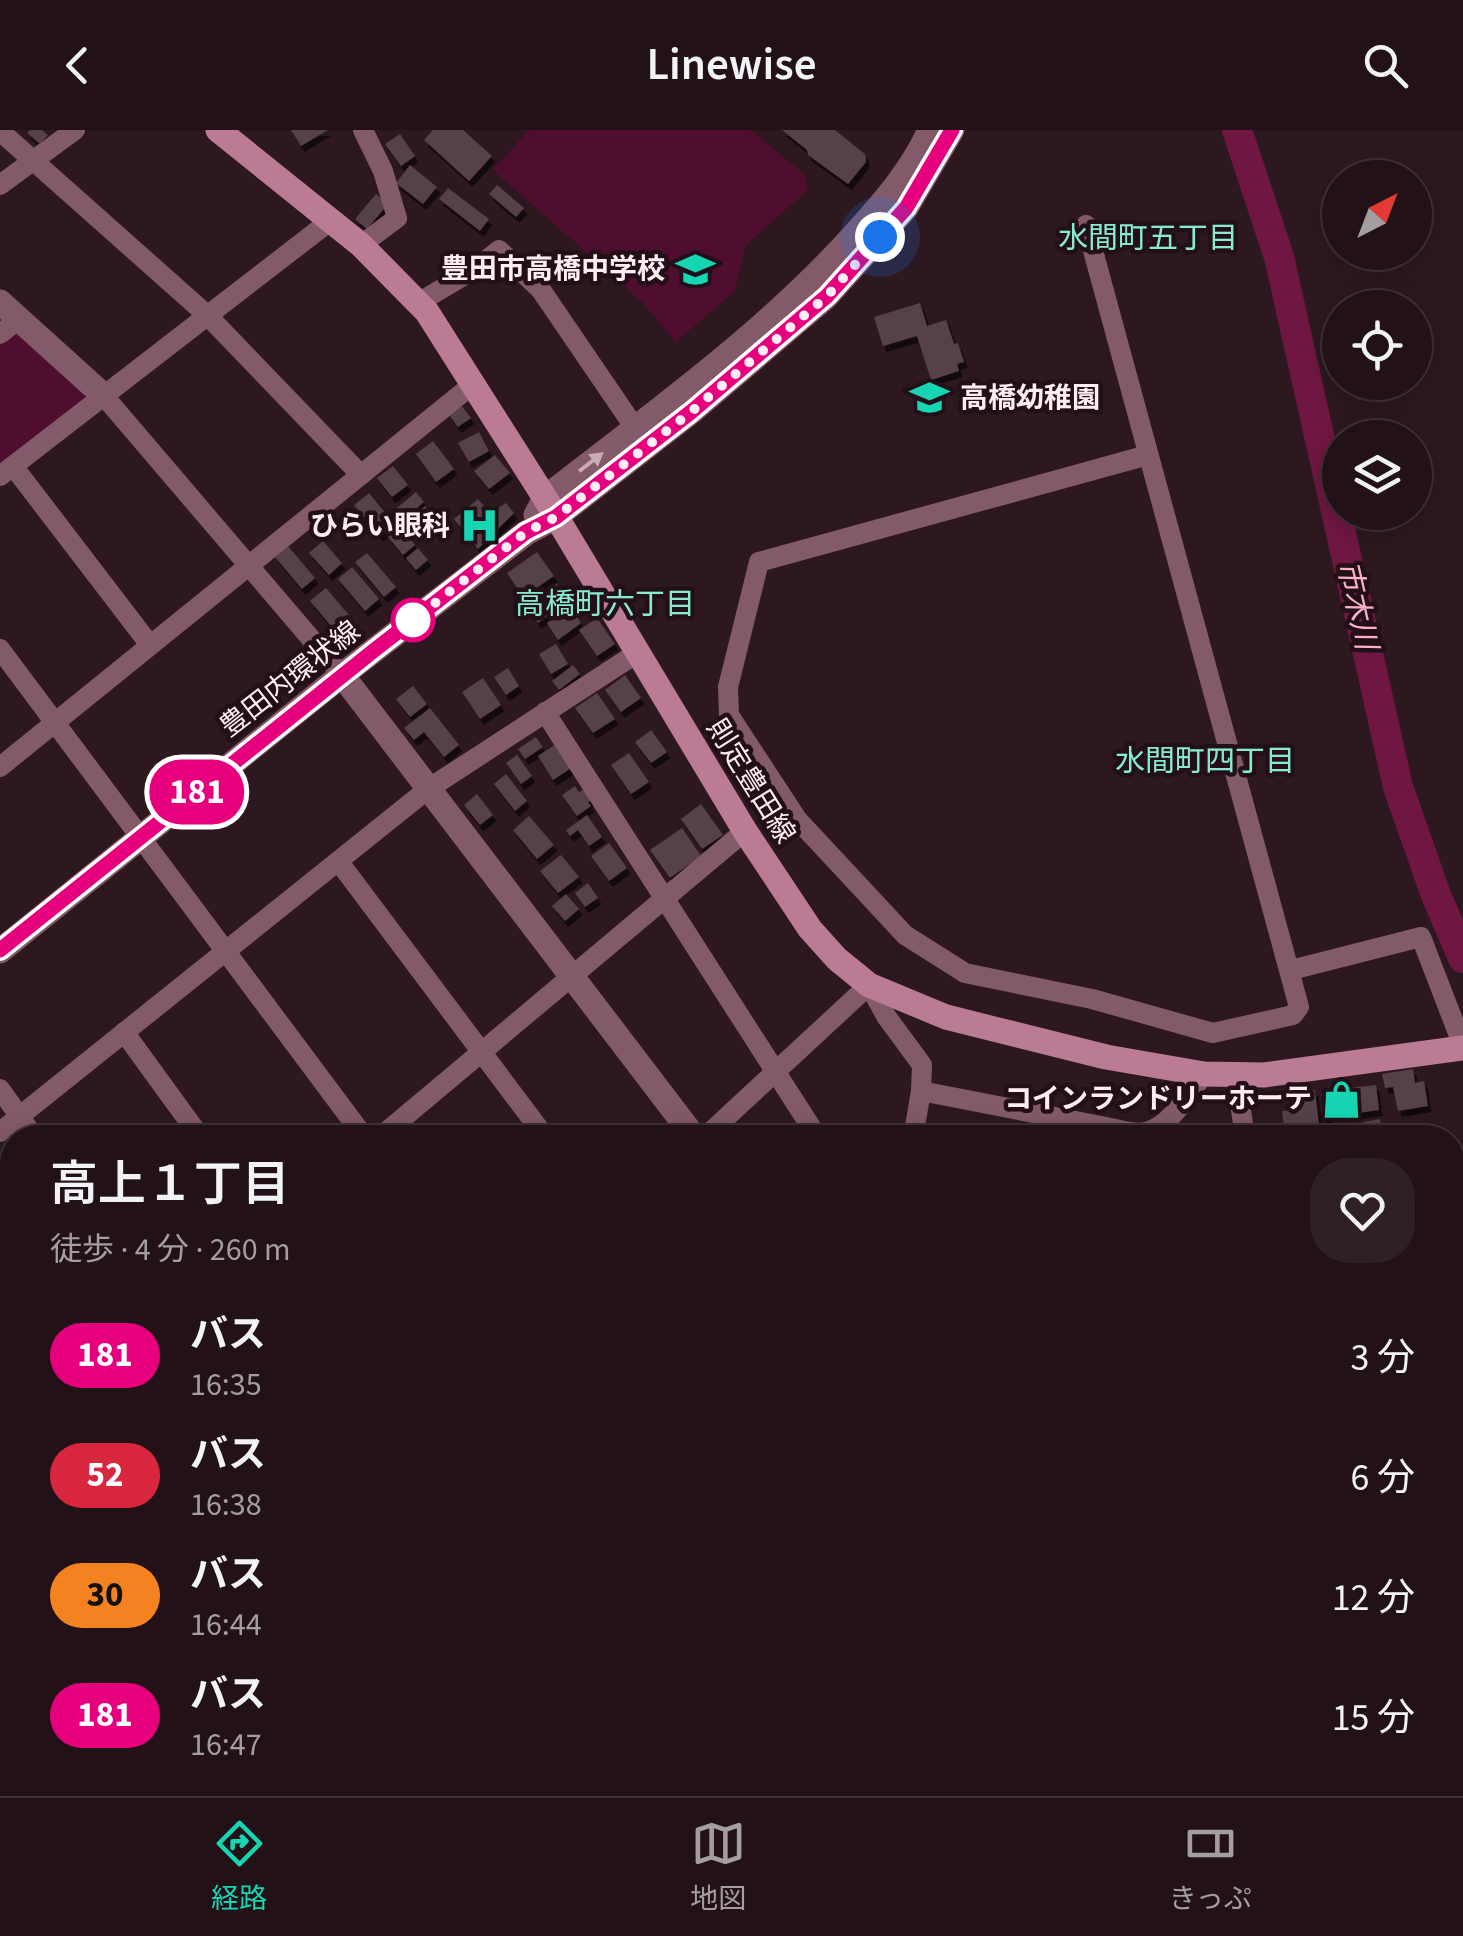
<!DOCTYPE html>
<html lang="ja">
<head>
<meta charset="utf-8">
<style>
  body { margin:0; font-family:"Source Sans 3","Noto Sans JP",sans-serif; background:#2e2025; color:#f1f3f6; height:100vh; display:flex; flex-direction:column; font-size:38px; white-space:nowrap }
  * { box-sizing:border-box; margin:0 }
  p { font-size:32px; color:#a29ea2 }
  .icon { flex:none; width:55px; height:55px; fill:none; stroke:currentColor; stroke-width:2; stroke-linecap:round; stroke-linejoin:round }
  .map { position:relative; flex:1; overflow:hidden }
  .sheet { position:absolute; left:0px; top:995px; width:1465px; height:672px; display:flex; flex-direction:column; background:#221218; border-radius:40px 40px 0 0; box-shadow:0 5px 25px #0003,0 0 0 2px #3f3237 }
  .sheet>* { flex:none }
  .badge { padding:0 20px; border-radius:32px; font-size:35px; line-height:65px }
  .needle { width:65px; rotate:42deg }
  .controls { position:absolute; left:1322px; top:30px; display:grid; gap:20px }
  .controls a { display:grid; place-items:center; width:110px; height:110px; border-radius:50%; background:#221218; box-shadow:0 5px 25px #0003,0 0 0 2px #3f3237; font-size:50px }
  .you { position:absolute; width:50px; height:50px; margin:-25px; border:8px solid #fff; border-radius:50%; background:#1a73e8; box-shadow:0 0 0 15px #1a73e833 }
  .map>.badge { position:absolute; translate:-50% -50%; box-shadow:0 0 0 5px #fff }
  .round { display:grid; place-items:center; flex:none; width:105px; height:105px; border-radius:40px; background:#2e2025 }
  .head { display:flex; align-items:center; justify-content:space-between; height:170px; padding:0 50px }
  h1 { font-size:48px; font-weight:600; line-height:75px }
  ul { padding:0; list-style:none }
  li { display:flex; align-items:center; gap:30px; height:120px; padding:0 50px }
  li div { flex:1 }
  li b { display:block; font-size:38px }
  li em { font-style:normal }
  li .badge { min-width:110px; font-weight:700; text-align:center }
  header { display:flex; justify-content:space-between; align-items:center; height:130px; padding:0 50px; background:#221218; font-size:45px; font-weight:600 }
  .menu { display:flex; justify-content:space-around; align-items:center; height:140px; border-top:2px solid #3f3237; background:#221218; font-size:28px; color:#a29ea2 }
  .menu a { display:grid; justify-items:center; gap:5px }
  .menu .on { color:#15d5b3 }
  .map>svg:first-child { display:block }
</style>
</head>
<body>
<header><svg class="icon" aria-label="back" viewBox="0 0 24 24"><path d="M15 5l-7 7 7 7"/></svg>Linewise<svg class="icon" aria-label="search" viewBox="0 0 24 24"><circle cx="10" cy="10" r="6"/><path d="M15 15l6 6"/></svg></header>
<div class="map">
<svg width="1463" height="1666" viewBox="0 0 1463 1666">
  <defs>
    <filter id="shadow"><feDropShadow dx="3.5" dy="6" stdDeviation="0" flood-color="#0009"/></filter>
  </defs>
  <rect width="100%" height="100%" fill="#2d1820"/>
  <g fill="#500e2f">
    <polygon points="529,0 751,0 805,45 808,60 746,115 735,161 676,212 641,171 493,40"/>
    <polygon points="17,202 91,268 0,335 0,214"/>
    <polygon points="0,1564 12,1566 12,1655 424,1655 434,1666 2,1666"/>
  </g>
  <g fill="none" stroke-linecap="round" stroke-linejoin="round">
    <g stroke="#6f1742" stroke-width="30">
      <polyline points="1237,0 1279,127 1398,657 1436,765 1463,828"/>
      <polyline points="0,1539 12,1541"/>
      <polyline points="456,1655 467,1666"/>
    </g>
  </g>
  <g fill="#573f48" filter="url(#shadow)">
    <polygon points="30,0 42,0 48,5 40,14 27,3"/>
    <polygon points="291,0 328,0 301,16"/>
    <polygon points="433,0 463,0 492,26 469,51 424,10"/>
    <polygon points="782,0 835,0 865,24 866,32 848,54 808,25 807,20"/>
    <polygon points="400,4 415,26 401,36 385,14"/>
    <polygon points="410,35 437,57 423,74 396,53"/>
    <polygon points="497,55 524,78 516,87 489,64"/>
    <polygon points="448,58 489,89 480,101 439,69"/>
    <polygon points="376,64 388,74 367,99 355,89"/>
    <polygon points="920,173 927,196 946,190 954,214 958,213 964,232 957,234 959,241 931,250 917,206 883,216 874,187"/>
    <polygon points="462,276 471,288 458,297 449,285"/>
    <polygon points="479,302 489,321 469,332 458,313"/>
    <polygon points="433,311 454,339 436,352 416,324"/>
    <polygon points="495,325 510,343 489,359 474,341"/>
    <polygon points="393,336 408,355 392,367 377,348"/>
    <polygon points="416,362 424,372 405,388 397,378"/>
    <polygon points="369,363 394,394 380,406 354,375"/>
    <polygon points="478,369 490,383 506,373 514,383 478,419 454,389"/>
    <polygon points="425,376 437,390 419,405 407,392"/>
    <polygon points="400,397 415,415 403,425 388,407"/>
    <polygon points="323,411 342,433 329,445 309,423"/>
    <polygon points="288,416 315,448 302,459 275,427"/>
    <polygon points="418,418 428,430 416,440 406,428"/>
    <polygon points="537,422 554,446 523,467 507,443"/>
    <polygon points="367,423 396,457 384,467 355,432"/>
    <polygon points="352,437 379,469 365,481 338,449"/>
    <polygon points="556,454 569,470 538,493 526,476"/>
    <polygon points="326,458 358,496 342,509 310,471"/>
    <polygon points="570,477 581,493 558,510 547,493"/>
    <polygon points="597,488 615,514 597,526 579,500"/>
    <polygon points="556,514 568,534 551,544 539,524"/>
    <polygon points="573,535 580,544 559,560 552,551"/>
    <polygon points="508,538 519,556 506,565 494,547"/>
    <polygon points="625,545 641,568 621,582 605,560"/>
    <polygon points="483,548 501,575 480,589 462,562"/>
    <polygon points="413,556 427,574 410,587 396,569"/>
    <polygon points="597,563 615,589 593,603 575,578"/>
    <polygon points="430,578 459,615 444,627 424,602 414,610 404,598"/>
    <polygon points="651,600 667,622 651,633 635,612"/>
    <polygon points="536,607 543,617 525,629 518,619"/>
    <polygon points="556,614 571,638 553,650 538,626"/>
    <polygon points="629,623 649,652 631,664 611,635"/>
    <polygon points="517,625 532,646 521,654 506,633"/>
    <polygon points="506,644 527,671 515,681 494,654"/>
    <polygon points="575,656 579,662 589,656 597,667 588,672 591,676 577,686 562,665"/>
    <polygon points="477,664 493,685 480,695 464,675"/>
    <polygon points="701,674 723,705 702,719 681,689"/>
    <polygon points="587,685 602,707 589,716 578,700 570,706 566,700"/>
    <polygon points="529,686 554,715 537,729 513,700"/>
    <polygon points="682,698 701,726 670,748 650,720"/>
    <polygon points="609,713 627,738 609,751 591,726"/>
    <polygon points="561,725 579,747 558,763 540,741"/>
    <polygon points="588,753 598,768 585,777 575,763"/>
    <polygon points="566,764 579,779 565,791 552,776"/>
    <polygon points="1413,939 1415,953 1424,951 1428,976 1398,981 1393,957 1385,958 1382,944"/>
    <polygon points="1376,955 1379,980 1336,986 1332,960"/>
    <polygon points="1315,960 1319,996 1284,999 1282,981 1301,979 1299,962"/>
    <polygon points="1327,975 1330,990 1323,991 1321,976"/>
    <polygon points="1380,989 1382,1004 1355,1008 1353,994"/>
  </g>
  <g fill="none" stroke-linecap="round" stroke-linejoin="round">
    <g stroke="#835a69" stroke-width="20">
      <polyline points="0,1 207,185 361,345"/>
      <polyline points="0,55 75,0"/>
      <polyline points="1086,95 1299,877 1293,885 1213,903 1092,869 965,843 905,805 797,689 729,585 728,557 759,432 1148,325"/>
      <polyline points="361,115 397,88 383,41 363,0"/>
      <polyline points="418,173 475,139 499,120 541,160 635,298"/>
      <polyline points="0,204 19,189"/>
      <polyline points="104,266 342,545"/>
      <polyline points="13,336 150,515"/>
      <polyline points="0,346 330,91"/>
      <polyline points="0,519 365,1008"/>
      <polyline points="545,582 818,1008"/>
      <polyline points="0,637 472,255"/>
      <polyline points="339,732 546,1008"/>
      <polyline points="1291,840 1421,807 1463,916"/>
      <polyline points="124,902 201,1008"/>
      <polyline points="1236,945 1245,1008"/>
      <polyline points="0,959 35,1008"/>
      <polyline points="0,1002 428,659 637,523"/>
      <polyline points="379,1008 745,701"/>
      <polyline points="704,1008 869,855 886,886 922,935 921,961"/>
      <polyline points="913,1008 921,961 1106,997"/>
      <path d="M1103,1008L1106,997C1118,999 1134,1005 1146,1002C1171,996 1189,963 1204,944"/>
      <polyline points="1299,1008 1316,1008"/>
      <polyline points="1452,1065 1463,1062"/>
      <polyline points="0,1172 12,1198"/>
      <polyline points="1452,1265 1463,1263"/>
      <polyline points="0,1320 12,1310"/>
      <polyline points="1452,1397 1463,1395"/>
      <polyline points="0,1435 12,1434"/>
      <polyline points="0,1524 12,1526"/>
      <polyline points="1452,1534 1463,1528"/>
      <polyline points="1452,1648 1454,1656 1463,1662"/>
      <polyline points="508,1655 517,1666"/>
      <polyline points="750,1655 754,1666"/>
      <polyline points="1070,1655 1074,1666"/>
    </g>
    <g stroke="#835a69" stroke-width="25">
      <polyline points="0,172 104,266"/>
      <path d="M536,385L545,368C651,285 764,205 854,105C883,73 912,40 930,0"/>
      <polyline points="342,545 695,1008"/>
      <polyline points="0,821 342,545 526,403 556,387 691,282 827,166 906,78 952,0"/>
      <polyline points="891,1655 896,1666"/>
      <polyline points="1177,1666 1198,1655"/>
    </g>
    <polyline stroke="#bc7b94" stroke-width="25" points="218,0 361,115 427,182 545,368 745,701 810,799 837,829 869,855 946,887 1106,927 1204,944 1264,945 1463,918"/>
  </g>
  <defs><path id="oneway-solid" d="M-6-.8H1V-3.2L6.5 0L1 3.2V.8H-6Z" transform="scale(2.5)"/></defs>
  <use fill="#c7abb5" href="#oneway-solid" transform="translate(591 332) rotate(-38)"/>
  <g fill="none" stroke-linecap="round" stroke-linejoin="round">
    <defs>
      <polyline id="line" points="0,820 372,522 526,402 556,387 691,282 827,166 906,78 952,0"/>
    </defs>
    <use href="#line" stroke="#fff" stroke-width="22"/>
    <use href="#line" stroke="#e6007e" stroke-width="15"/>
    <polyline stroke="#feeef3" stroke-width="10" stroke-dasharray="0 18" points="413,490 403,498 526,402 556,387 691,282 827,166 880,107"/>
  </g>
  <defs>
    <symbol id="school-bare" viewBox="-9 -9 18 18"><path d="M0-5L7-2L0 1L-7-2ZM-4 1L0 2.5L4 1V4Q0 6-4 4Z" fill="#15d5b3" stroke="#230f17" stroke-width="2.5" paint-order="stroke"/></symbol>
    <symbol id="hospital-bare" viewBox="-9 -9 18 18"><path d="M-5-5h3v3.5h4V-5h3V5h-3V1.5h-4V5h-3Z" fill="#15d5b3" stroke="#230f17" stroke-width="2.5" paint-order="stroke"/></symbol>
    <symbol id="shop-bare" viewBox="-9 -9 18 18"><path d="M-5-2.5h2.3a2.7 3.5 0 0 1 5.4 0H5L5.5 6h-11ZM-1.5-2.5h3a1.5 2.3 0 0 0-3 0Z" fill="#15d5b3" stroke="#230f17" stroke-width="2.5" paint-order="stroke"/></symbol>
  </defs>
  <g fill-rule="evenodd">
    <use href="#school-bare" x="668" y="112" width="55" height="55"/>
    <use href="#school-bare" x="902" y="240" width="55" height="55"/>
    <use href="#hospital-bare" x="452" y="368" width="55" height="55"/>
    <use href="#shop-bare" x="1314" y="942" width="55" height="55"/>
  </g>
  <circle fill="#fff" stroke="#e6007e" stroke-width="5" cx="413" cy="490" r="20"/>
  <g text-anchor="middle" dominant-baseline="central" stroke-width="9" stroke-linejoin="round" paint-order="stroke">
    <g font-size="28" font-weight="bold" fill="#feeef3" stroke="#230f17" text-anchor="end">
      <text x="665" y="139">豊田市高橋中学校</text>
      <text x="960" y="268" text-anchor="start">高橋幼稚園</text>
      <text x="450" y="396">ひらい眼科</text>
      <text x="1312" y="969">コインランドリーホーテ</text>
    </g>
    <g font-size="28" fill="#feeef3" stroke="#230f17">
      <text transform="translate(290 549) rotate(-38)">豊田内環状線</text>
      <text transform="translate(751 651) rotate(58)">則定豊田線</text>
    </g>
    <g font-size="30" fill="#88ead0" stroke="#230f17">
      <text x="1148" y="108">水間町五丁目</text>
      <text x="605" y="474">高橋町六丁目</text>
      <text x="1205" y="631">水間町四丁目</text>
    </g>
    <g font-size="30" font-style="italic" fill="#fbafcb" stroke="#230f17">
      <text transform="translate(1357 475) rotate(77)">市木川</text>
    </g>
  </g>
</svg>
<div class="controls">
<a><svg class="needle" viewBox="-14 -14 28 28"><path d="M0-13l5 13h-10z" fill="#e53935"/><path d="M0 13l5-13h-10z" fill="#a29ea2"/></svg></a>
<a><svg class="icon" aria-label="locate" viewBox="0 0 24 24"><circle cx="12" cy="12" r="6"/><path d="M12 2v4M12 18v4M2 12h4M18 12h4"/></svg></a>
<a><svg class="icon" aria-label="layers" viewBox="0 0 24 24"><path d="M12 4l9 5-9 5-9-5zM3 14l9 5 9-5"/></svg></a>
</div>
<div class="you" style="left:880px;top:107px"></div>
<b class="badge" style="left:197px;top:662px;background:#e6007e;color:#fff">181</b>
<section class="sheet">
<div class="head"><div><h1>高上１丁目</h1><p>徒歩 · 4 分 · 260 m</p></div><a class="round"><svg class="icon" aria-label="heart" viewBox="0 0 24 24"><path d="M12 20l-8-8c-3-5 5-10 8-4 3-6 11-1 8 4z"/></svg></a></div>
<ul>
<li><span class="badge" style="background:#e6007e;color:#fff">181</span><div><b>バス</b><p>16:35</p></div><em>3 分</em></li>
<li><span class="badge" style="background:#d7263d;color:#fff">52</span><div><b>バス</b><p>16:38</p></div><em>6 分</em></li>
<li><span class="badge" style="background:#f58220;color:#111">30</span><div><b>バス</b><p>16:44</p></div><em>12 分</em></li>
<li><span class="badge" style="background:#e6007e;color:#fff">181</span><div><b>バス</b><p>16:47</p></div><em>15 分</em></li>
</ul>
</section>
</div>
<nav class="menu">
<a class="on"><svg class="icon" aria-label="directions" viewBox="0 0 24 24"><path d="M12 3l9 9-9 9-9-9zM9 14v-3h6M13 9l2 2-2 2"/></svg>経路</a>
<a><svg class="icon" aria-label="map" viewBox="0 0 24 24"><path d="M3 6l6-2 6 2 6-2v14l-6 2-6-2-6 2zM9 4v14M15 6v14"/></svg>地図</a>
<a><svg class="icon" aria-label="tickets" viewBox="0 0 24 24"><path d="M3 7h18v10H3zM15 7v10"/></svg>きっぷ</a>
</nav>
</body>
</html>
